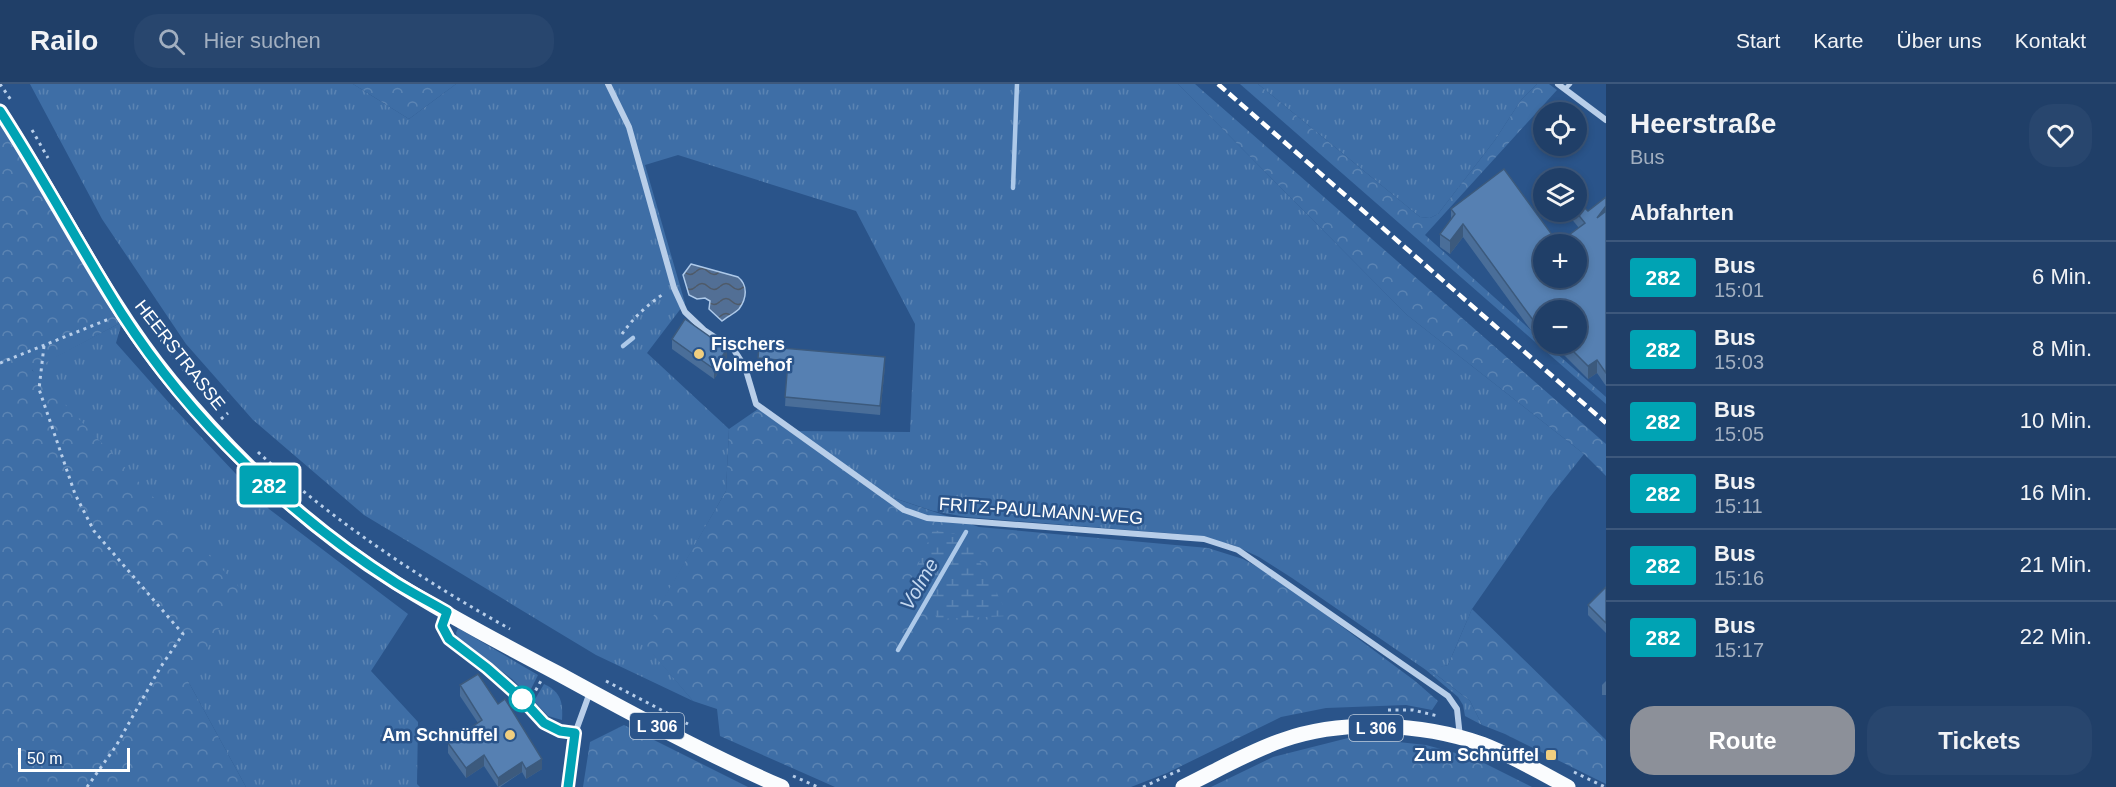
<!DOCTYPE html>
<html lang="de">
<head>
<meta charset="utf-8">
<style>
  body { margin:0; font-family:Arial,sans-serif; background:#28466e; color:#f1f3f6; height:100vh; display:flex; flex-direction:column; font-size:22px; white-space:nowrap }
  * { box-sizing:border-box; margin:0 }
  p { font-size:20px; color:#a2afc0 }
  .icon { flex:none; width:33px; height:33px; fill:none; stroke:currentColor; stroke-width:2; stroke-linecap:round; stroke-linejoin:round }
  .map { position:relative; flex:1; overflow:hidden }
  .details { display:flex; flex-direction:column; background:#203f68; width:510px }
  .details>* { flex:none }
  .badge { padding:0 12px; border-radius:4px; font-size:21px; line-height:39px }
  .fabs { position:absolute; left:1533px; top:18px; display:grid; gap:12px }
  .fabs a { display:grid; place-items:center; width:54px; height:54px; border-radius:50%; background:#203f68; box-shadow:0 3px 9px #0003,0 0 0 2px #3d587c; font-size:30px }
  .scale { position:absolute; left:18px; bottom:15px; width:112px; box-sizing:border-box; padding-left:6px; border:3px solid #fff; border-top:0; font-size:16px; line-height:21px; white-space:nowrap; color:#fff; -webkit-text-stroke:4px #2a548a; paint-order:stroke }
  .map>.badge { position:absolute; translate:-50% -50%; box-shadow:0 0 0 3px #fff }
  h2 { padding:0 24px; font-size:22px; line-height:54px }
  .round { display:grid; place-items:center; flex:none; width:63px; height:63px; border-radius:24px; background:#28466e }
  .summary { display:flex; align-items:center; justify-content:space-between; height:102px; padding:0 24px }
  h1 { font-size:28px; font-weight:700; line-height:45px }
  .action { display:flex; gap:12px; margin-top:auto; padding:12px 24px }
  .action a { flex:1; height:69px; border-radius:24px; background:#8c9099; color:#fff; font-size:24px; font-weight:700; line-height:69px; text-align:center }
  .action a+a { background:#28466e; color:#f1f3f6 }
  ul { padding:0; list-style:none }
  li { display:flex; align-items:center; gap:18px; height:72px; padding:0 24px; border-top:2px solid #3d587c }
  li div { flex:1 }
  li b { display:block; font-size:22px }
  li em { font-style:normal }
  li .badge { min-width:66px; font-weight:700; text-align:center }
  header { display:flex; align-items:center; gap:36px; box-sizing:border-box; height:84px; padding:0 30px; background:#203f68; border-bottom:2px solid #3d587c }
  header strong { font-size:28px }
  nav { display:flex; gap:33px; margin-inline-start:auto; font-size:21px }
  .search { width:420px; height:54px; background:#28466e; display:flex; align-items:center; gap:15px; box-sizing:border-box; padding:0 21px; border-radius:24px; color:#a2afc0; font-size:22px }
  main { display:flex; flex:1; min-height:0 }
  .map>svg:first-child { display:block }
</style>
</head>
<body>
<header>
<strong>Railo</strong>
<div class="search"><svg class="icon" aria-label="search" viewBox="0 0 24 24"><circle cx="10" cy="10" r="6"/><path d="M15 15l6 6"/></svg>Hier suchen</div>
<nav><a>Start</a><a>Karte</a><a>Über uns</a><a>Kontakt</a></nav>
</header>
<main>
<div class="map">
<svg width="1606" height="703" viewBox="0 0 1606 703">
  <defs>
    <pattern id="grass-tufts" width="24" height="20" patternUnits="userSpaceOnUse" patternTransform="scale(1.5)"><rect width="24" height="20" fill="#3e6ea6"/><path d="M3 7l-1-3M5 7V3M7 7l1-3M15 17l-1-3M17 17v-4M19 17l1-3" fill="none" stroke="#5b84b3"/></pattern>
    <pattern id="forest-crowns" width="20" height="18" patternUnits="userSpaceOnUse" patternTransform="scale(1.5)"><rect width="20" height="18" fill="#3e6ea6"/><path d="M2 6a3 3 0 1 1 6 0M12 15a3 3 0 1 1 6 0" fill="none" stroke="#5b84b3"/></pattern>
    <pattern id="wetland-marsh" width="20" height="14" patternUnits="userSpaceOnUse" patternTransform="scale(1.5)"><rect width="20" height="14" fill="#3e6ea6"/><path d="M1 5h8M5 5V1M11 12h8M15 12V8" fill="none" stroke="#5b84b3"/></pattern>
    <pattern id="water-waves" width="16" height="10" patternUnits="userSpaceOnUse" patternTransform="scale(1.5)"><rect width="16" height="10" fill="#526f95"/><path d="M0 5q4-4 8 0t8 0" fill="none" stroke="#4e5a69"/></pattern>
  </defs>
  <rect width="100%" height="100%" fill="#2a548a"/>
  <g fill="url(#grass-tufts)">
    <polygon points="30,0 353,0 409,35 456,0 1178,0 1407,231 1584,370 1549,414 1472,525 1448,581 1430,586 1470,617 1482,641 1465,632 1463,621 1458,613 1426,586 1292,494 1259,473 1233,461 1192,451 966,433 933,427 876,408 790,347 910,348 915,240 856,127 678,71 645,81 685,219 647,269 729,345 726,407 641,555 693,617 596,571 364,431 253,336 186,260 102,135"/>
    <polygon points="1258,0 1537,0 1521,16 1495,56 1438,130 1430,134 1420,133"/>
    <polygon points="122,238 116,259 170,320 269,425 408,530 371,587 418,638 417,700 420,703 246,703 188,597 32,285"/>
    <polygon points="458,544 538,591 528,611 512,595 457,553 456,549"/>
    <path d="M544,600C561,608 563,618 562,636L548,632L534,617Z"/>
  </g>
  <g fill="url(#forest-crowns)">
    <polygon points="353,0 456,0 409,35"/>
    <polygon points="1178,0 1195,0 1606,360 1606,392 1584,370 1407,231"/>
    <polygon points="1240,0 1258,0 1420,133 1430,134 1438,130 1495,56 1521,16 1537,0 1549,0 1557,6 1425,151 1543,257 1544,260 1546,260 1606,313 1606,320"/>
    <polygon points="0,35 122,238 32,286 242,506 188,597 246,703 0,703"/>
    <polygon points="758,325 876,408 979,443 1208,464 1243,475 1274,492 1415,597 1438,617 1432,626 1406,621 1326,624 1281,633 1167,689 1131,703 835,703 720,652 717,625 693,617 640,555 726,407 729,345"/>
    <polygon points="1472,525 1606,656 1606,700 1505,650 1482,641 1470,617 1429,585 1448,581"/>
    <polygon points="624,641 748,703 583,703 590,658"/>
    <polygon points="1352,653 1426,661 1474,674 1532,703 1211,703 1273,673"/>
  </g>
  <polygon fill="url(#wetland-marsh)" points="933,446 966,452 1009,532 937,535 915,488"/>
  <path fill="url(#water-waves)" stroke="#adc9e9" stroke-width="1.5" d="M691,180L738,193C748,201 747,214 739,225C735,229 727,233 722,237L709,225L710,217L705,214L697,215L689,211L683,191Z"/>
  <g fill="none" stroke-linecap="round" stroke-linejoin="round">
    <g stroke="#adc9e9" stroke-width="4.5">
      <polyline points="1013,104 1017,0"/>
      <polyline points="623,262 633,254"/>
      <polyline points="898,566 966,448"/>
    </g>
    <g stroke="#b8cee9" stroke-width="3" stroke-dasharray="3 4.5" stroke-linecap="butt">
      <polyline points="0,0 11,16"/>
      <polyline points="32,46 48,74"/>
      <polyline points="152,244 184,286"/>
      <path d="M622,250C633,234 648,220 665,209"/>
      <polyline points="44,262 39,305 75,410 94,447 183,550 160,584 116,662 87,703"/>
      <polyline points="0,279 109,235"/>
      <polyline points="221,335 228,329"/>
      <path d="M258,368C333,437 422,496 510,545"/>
      <polyline points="606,597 688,640"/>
      <polyline points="532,613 542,595"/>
      <polyline points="1388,626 1413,626 1438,632"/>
      <polyline points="1574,688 1605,703"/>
      <polyline points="793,692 818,703"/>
      <polyline points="1143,703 1182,685"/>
    </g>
    <g stroke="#b8cee9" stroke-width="4.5">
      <polyline points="1565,5 1570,0"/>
      <polyline points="446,531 442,542 443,547 449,555 487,584 522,615 544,639 560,647 575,649"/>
    </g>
    <g stroke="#b8cee9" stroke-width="6">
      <polyline points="608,0 629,43 674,204 685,228 704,246 734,266 745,283 756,320 904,426 927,434 1204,455 1238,466 1448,612 1457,625 1460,653"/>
      <polyline points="1558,0 1606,36"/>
      <polyline points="568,703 573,655 590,608"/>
    </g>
    <g stroke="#fafcfe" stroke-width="15">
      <path d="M0,27C58,116 104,215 171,297C235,375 310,445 396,499C449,532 504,561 559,590C632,630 706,670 782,703"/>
      <path d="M1183,703C1216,687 1248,668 1283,656C1344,635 1421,639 1482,660C1511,671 1540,688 1568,703"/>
    </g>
    <polyline stroke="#fff" stroke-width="4.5" stroke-dasharray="10 4.5" stroke-linecap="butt" points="1218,0 1606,339"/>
  </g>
  <g fill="#4a6e99">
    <polygon points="1606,113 1606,302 1597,289 1588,295 1553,260 1576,260 1544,226 1544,251 1538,245 1533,249 1463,153 1450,170 1440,163 1440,150 1451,135 1451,125 1558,159 1579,144 1570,133 1570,128 1588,127"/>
    <polygon points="672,255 727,275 714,295 672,265"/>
    <polygon points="758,274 885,282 880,331 785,322 787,286 758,284"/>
    <polygon points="1606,503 1606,549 1588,531 1588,521"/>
    <polygon points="1606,597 1606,611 1602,611 1602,601"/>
    <polygon points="460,601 498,620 542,685 526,695 522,688 500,703 498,703 484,682 466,694 448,669 448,659 478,639 460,612"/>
  </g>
  <g fill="#3c5a7d">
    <polygon points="1606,122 1606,135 1597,134"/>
    <polygon points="1463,140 1463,153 1450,170 1450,157"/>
    <polygon points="1538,232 1538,245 1533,249 1533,236"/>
    <polygon points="727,265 727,275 714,295 714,285"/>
    <polygon points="885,273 885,282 880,331 880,322"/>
    <polygon points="1597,276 1597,289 1588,295 1588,282"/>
    <polygon points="484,671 484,682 466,694 466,684"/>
    <polygon points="542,675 542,685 526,695 526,685"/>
    <polygon points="522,678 522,688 498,703 498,694"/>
  </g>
  <g fill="#5680b2" stroke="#3c5a7d" stroke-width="1.5" fill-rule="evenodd">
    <path d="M1504,85L1558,159L1585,139L1576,128V116L1588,127L1606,113V122L1597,134L1606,127V289L1597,276L1588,282L1566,260H1576V226H1544V238L1538,232L1533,236L1463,140L1450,157L1440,150L1455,130L1451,125ZM1544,160H1576V194H1544Z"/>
    <polygon points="685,235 727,265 714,285 672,255"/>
    <polygon points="759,262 885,273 880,322 785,313 788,277 758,274"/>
    <polygon points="1606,503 1606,539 1588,521"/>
    <polygon points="478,590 498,620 505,615 542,675 526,685 522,678 498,694 484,671 466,684 448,659 482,636 460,601"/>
  </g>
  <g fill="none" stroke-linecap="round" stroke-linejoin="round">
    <defs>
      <path id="line" d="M0,27C43,93 80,163 122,230C191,337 288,430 396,499C412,509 430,518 447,528L442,542L449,555L487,584L522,615L544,639L560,647L575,649L568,703"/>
    </defs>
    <use href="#line" stroke="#fff" stroke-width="14"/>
    <use href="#line" stroke="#00a3b4" stroke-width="9"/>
  </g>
  <g fill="#f0ce7f" stroke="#2a548a" stroke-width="2">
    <circle cx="699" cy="270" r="6"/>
    <circle cx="510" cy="651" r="6"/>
    <rect x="1545" y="665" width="12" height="12" rx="3"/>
  </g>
  <circle fill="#fff" stroke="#00a3b4" stroke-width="3" cx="522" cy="615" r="12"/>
  <g text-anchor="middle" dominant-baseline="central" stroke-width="5" stroke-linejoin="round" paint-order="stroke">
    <g fill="#2a548a" stroke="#bfccdc" stroke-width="1.5">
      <rect x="630" y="629" width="54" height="26" rx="4.5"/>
      <rect x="1349" y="631" width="54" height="26" rx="4.5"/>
    </g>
    <g font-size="16" font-weight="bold" fill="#fff">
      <text x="657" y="642">L 306</text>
      <text x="1376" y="644">L 306</text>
    </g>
    <g font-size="18" font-weight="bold" fill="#fff" stroke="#2a548a" text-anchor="end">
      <text x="711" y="260" text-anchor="start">Fischers<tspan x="711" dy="21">Volmehof</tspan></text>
      <text x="498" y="651">Am Schnüffel</text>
      <text x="1539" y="671">Zum Schnüffel</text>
    </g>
    <g font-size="18" fill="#fff" stroke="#2a548a">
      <text transform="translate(180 271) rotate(52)">HEERSTRASSE</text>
      <text transform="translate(1041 427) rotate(4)">FRITZ-PAULMANN-WEG</text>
    </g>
    <g font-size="20" font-style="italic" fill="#c4d8f0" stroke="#2a548a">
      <text transform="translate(919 500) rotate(-60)">Volme</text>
    </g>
  </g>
</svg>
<div class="fabs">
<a><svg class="icon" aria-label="locate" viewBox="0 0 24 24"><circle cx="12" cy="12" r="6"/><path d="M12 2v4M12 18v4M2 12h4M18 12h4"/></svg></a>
<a><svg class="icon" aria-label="layers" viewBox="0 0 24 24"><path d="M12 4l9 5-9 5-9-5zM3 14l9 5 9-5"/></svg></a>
<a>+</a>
<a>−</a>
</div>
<div class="scale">50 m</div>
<b class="badge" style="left:269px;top:401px;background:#00a3b4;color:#fff">282</b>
</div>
<section class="details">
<div class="summary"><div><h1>Heerstraße</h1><p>Bus</p></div><a class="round"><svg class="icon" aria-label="heart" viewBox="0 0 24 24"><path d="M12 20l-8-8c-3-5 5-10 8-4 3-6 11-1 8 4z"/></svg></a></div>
<h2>Abfahrten</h2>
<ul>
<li><span class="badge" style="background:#00a3b4;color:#fff">282</span><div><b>Bus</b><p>15:01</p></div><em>6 Min.</em></li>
<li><span class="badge" style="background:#00a3b4;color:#fff">282</span><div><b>Bus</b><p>15:03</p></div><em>8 Min.</em></li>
<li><span class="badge" style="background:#00a3b4;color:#fff">282</span><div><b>Bus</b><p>15:05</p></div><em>10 Min.</em></li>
<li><span class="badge" style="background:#00a3b4;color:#fff">282</span><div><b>Bus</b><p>15:11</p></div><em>16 Min.</em></li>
<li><span class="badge" style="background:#00a3b4;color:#fff">282</span><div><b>Bus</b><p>15:16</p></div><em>21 Min.</em></li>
<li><span class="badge" style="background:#00a3b4;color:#fff">282</span><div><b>Bus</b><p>15:17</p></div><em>22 Min.</em></li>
</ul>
<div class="action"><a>Route</a><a>Tickets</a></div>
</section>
</main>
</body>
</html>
